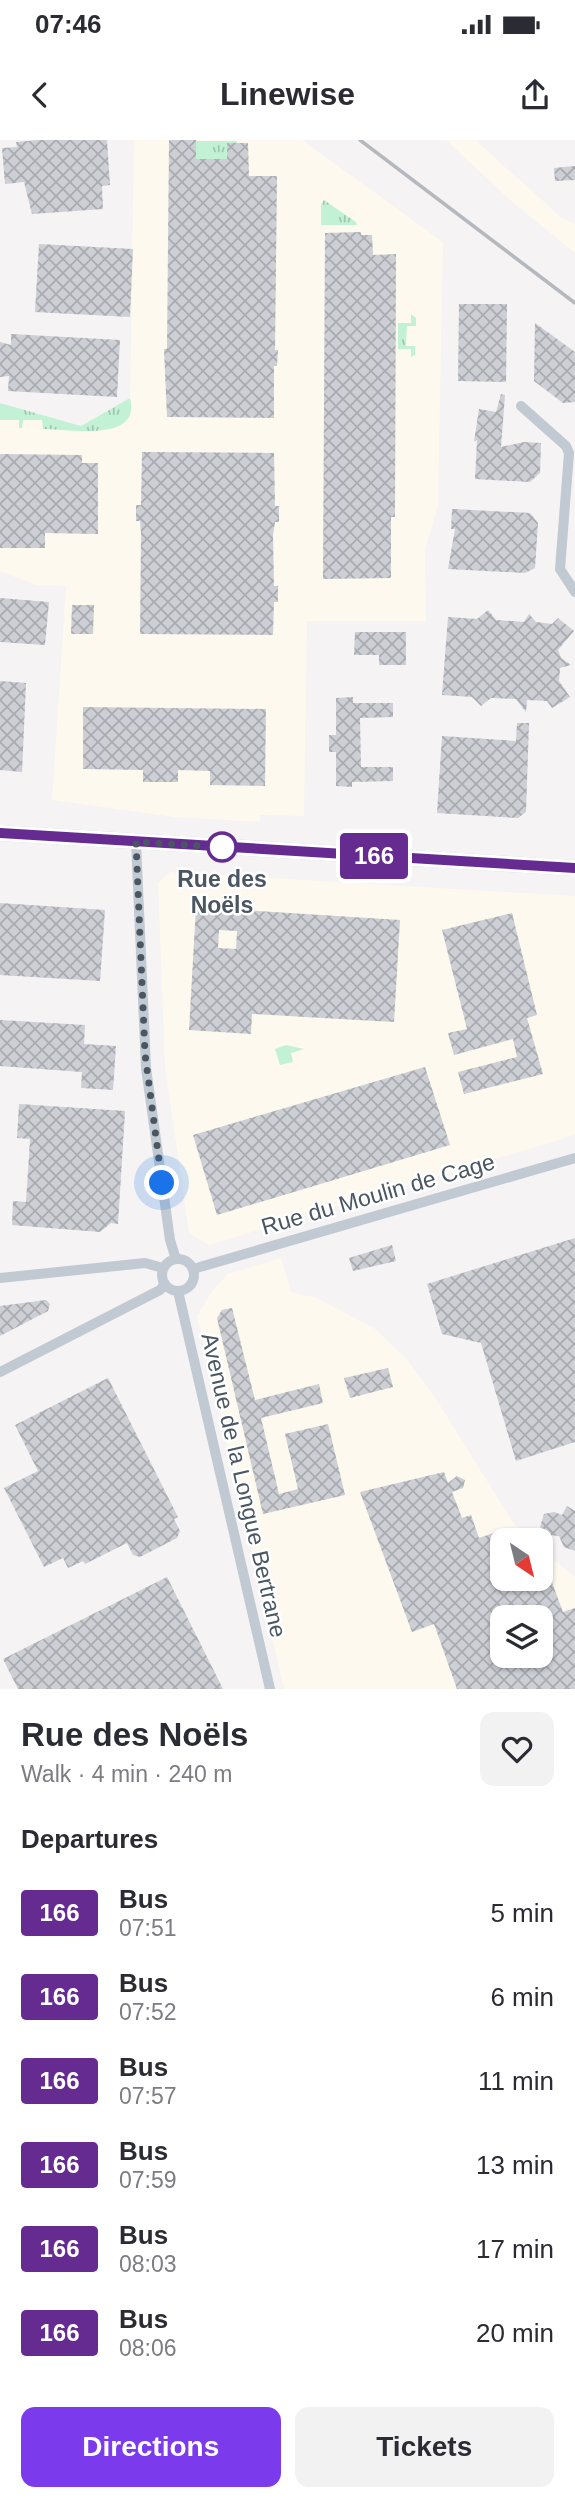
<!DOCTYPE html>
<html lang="en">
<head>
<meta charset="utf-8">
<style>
  body { margin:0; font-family:Arial,sans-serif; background:#f2f2f3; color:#2b2b33; height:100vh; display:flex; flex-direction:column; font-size:26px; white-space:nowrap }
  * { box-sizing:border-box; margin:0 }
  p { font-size:23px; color:#7c7c81 }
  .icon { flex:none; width:38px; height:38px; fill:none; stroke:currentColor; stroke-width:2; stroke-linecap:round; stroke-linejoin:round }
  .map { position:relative; height:1549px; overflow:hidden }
  .sheet { display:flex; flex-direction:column; background:#fff; flex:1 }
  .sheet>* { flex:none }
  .badge { padding:0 14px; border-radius:5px; font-size:24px; line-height:46px }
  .needle { width:46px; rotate:145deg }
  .fabs { position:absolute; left:490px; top:1388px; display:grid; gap:14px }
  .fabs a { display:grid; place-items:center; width:63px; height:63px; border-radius:14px; background:#fff; box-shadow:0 2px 5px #0004; font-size:35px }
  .you { position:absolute; width:35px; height:35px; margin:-18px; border:5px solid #fff; border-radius:50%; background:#1a73e8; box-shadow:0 0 0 10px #1a73e833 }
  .map>.badge { position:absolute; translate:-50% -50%; box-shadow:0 0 0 4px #fff }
  h2 { padding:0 21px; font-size:26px; line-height:63px }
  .round { display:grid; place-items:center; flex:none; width:74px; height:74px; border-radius:14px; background:#f2f2f3 }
  .overview { display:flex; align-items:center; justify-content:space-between; height:119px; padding:0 21px }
  h1 { font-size:33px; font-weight:700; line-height:52px }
  .cta { display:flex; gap:14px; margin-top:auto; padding:14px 21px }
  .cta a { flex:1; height:80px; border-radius:14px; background:#7c3aed; color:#fff; font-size:28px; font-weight:700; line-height:80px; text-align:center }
  .cta a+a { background:#f2f2f3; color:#2b2b33 }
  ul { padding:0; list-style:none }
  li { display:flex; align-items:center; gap:21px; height:84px; padding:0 21px }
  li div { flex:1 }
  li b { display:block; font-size:26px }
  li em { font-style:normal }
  li .badge { min-width:77px; font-weight:700; text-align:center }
  .status { display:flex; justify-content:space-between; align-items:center; height:49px; padding:0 35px; background:#fff; direction:ltr }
  .status svg { height:19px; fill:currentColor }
  header { display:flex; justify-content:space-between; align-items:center; height:91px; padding:0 21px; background:#fff; font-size:32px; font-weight:700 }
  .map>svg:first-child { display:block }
</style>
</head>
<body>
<div class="status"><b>07:46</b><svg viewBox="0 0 49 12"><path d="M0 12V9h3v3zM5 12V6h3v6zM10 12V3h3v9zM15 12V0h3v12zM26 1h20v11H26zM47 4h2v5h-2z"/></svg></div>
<header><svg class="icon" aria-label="back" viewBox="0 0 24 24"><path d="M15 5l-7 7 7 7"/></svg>Linewise<svg class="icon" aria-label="share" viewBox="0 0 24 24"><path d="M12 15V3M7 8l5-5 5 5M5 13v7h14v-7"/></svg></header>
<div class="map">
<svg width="575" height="1549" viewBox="0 0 575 1549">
  <defs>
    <pattern id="grass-tufts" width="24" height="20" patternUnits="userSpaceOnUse" patternTransform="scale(1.75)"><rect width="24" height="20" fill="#c3f1d5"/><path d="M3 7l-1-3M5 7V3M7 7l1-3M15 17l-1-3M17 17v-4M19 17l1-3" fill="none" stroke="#a0c6b0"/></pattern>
    <pattern id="building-cross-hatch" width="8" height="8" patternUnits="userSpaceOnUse" patternTransform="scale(1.75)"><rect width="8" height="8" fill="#cdcfd5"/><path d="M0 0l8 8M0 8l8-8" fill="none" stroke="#a8abb0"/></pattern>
  </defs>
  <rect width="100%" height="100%" fill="#f5f3f3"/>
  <g fill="#fdf9ef" fill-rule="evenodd">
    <polygon points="134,0 302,0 443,102 438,365 425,409 426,481 307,481 304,676 260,675 260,682 174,677 52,660 66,446 36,445 0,431 0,263 81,286 130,258"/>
    <polygon points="446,0 475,0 562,78 575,84 575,113 510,60"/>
    <polygon points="170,732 575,756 575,995 209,1105 189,1093 165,927 158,743"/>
    <path d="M281,1118L291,1152L317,1158L374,1188L406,1218L436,1259L514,1384L531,1400H502V1438H541V1409L575,1437V1549H284L197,1176L214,1148L228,1134ZM502,1477H541V1516H502Z"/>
  </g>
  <g fill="url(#grass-tufts)">
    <polygon points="196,1 237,1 237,3 227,19 196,19"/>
    <polygon points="324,60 356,82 357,85 321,85 321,65"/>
    <polygon points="411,174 416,178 416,186 407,186 406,206 415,206 415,215 411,217 411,209 398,209 398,183 411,183"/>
    <path d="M130,258C142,303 69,289 43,289L42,280H23L22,288H19V280H0V263L81,286Z"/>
    <polygon points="286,905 304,909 291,913 293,922 280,925 275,909"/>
  </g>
  <g fill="url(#building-cross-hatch)" fill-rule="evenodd">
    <polygon points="38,0 107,0 110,45 102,46 103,69 32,74 24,42 5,44 2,8 17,7 16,2"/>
    <polygon points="169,0 196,0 196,19 227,19 227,3 248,3 249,36 277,36 275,210 278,210 277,226 274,226 274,278 167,277 164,209 167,209"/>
    <polygon points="575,26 575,40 555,41 554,28"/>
    <polygon points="361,92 361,95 372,95 373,115 396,114 395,377 391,377 391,438 323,439 325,93"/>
    <polygon points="39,104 133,109 130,177 35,172"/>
    <polygon points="459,164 507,164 506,242 458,241"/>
    <polygon points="535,183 575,212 575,262 563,263 534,241"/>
    <polygon points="11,194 120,200 117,257 8,251 9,236 0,237 0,202 11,205"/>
    <polygon points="501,254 505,255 501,307 524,302 541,303 540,333 530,342 475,339 477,300 474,302 479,269 496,272"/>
    <polygon points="142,312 274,313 275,366 279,366 279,382 275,382 273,395 274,446 278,446 278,462 274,462 273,495 140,494 141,394 140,381 136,381 136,365 141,365"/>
    <polygon points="0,314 82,315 82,323 98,323 98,394 45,393 45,408 0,408"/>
    <polygon points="452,369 530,373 538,383 535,428 525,433 448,429 455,389 451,389"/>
    <polygon points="0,458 49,462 45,505 0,502"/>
    <polygon points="72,465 94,465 93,494 71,494"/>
    <polygon points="488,470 496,480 524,482 529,474 536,482 552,484 558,478 574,491 558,510 561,518 571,525 560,528 559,541 570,557 552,568 547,561 527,560 526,572 516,559 491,558 481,566 472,557 442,555 448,477 477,479"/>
    <polygon points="355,492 406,492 406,525 379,525 379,515 354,515"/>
    <polygon points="0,541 26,543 22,632 0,630"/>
    <polygon points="353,557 353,563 393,563 393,577 360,578 361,627 393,627 393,641 352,642 352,647 336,646 336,612 329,612 329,595 336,595 336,558"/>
    <polygon points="83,567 266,569 265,646 210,645 210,631 178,630 178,642 143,642 143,630 83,629"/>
    <polygon points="517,583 529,583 526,672 518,678 437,673 442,596 516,601"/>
    <polygon points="0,763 105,770 100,841 0,835"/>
    <path d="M196,767L400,780L394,882L252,874L251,894L189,890ZM219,790L237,791L236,809L218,808Z"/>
    <polygon points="512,773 537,875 527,878 543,934 464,954 458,932 517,917 513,899 454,915 448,893 467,889 442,790"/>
    <polygon points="0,880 85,885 84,904 116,906 113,950 81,948 82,932 0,926"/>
    <polygon points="425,927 450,1005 217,1075 193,995"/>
    <polygon points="19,964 125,971 118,1084 111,1083 100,1092 12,1085 13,1061 26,1062 30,999 17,998"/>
    <polygon points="575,1098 575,1302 516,1321 481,1203 442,1194 427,1144"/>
    <polygon points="392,1105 396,1121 353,1131 349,1118"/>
    <polygon points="46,1160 50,1164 48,1171 0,1196 0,1166"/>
    <polygon points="232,1168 255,1260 319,1244 323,1263 261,1278 279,1354 298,1349 285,1294 328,1284 345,1355 263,1374 217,1178 222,1170"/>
    <polygon points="388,1228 393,1247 350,1258 344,1238"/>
    <polygon points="108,1238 178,1377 174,1379 180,1391 177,1398 140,1417 133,1415 127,1403 85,1424 83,1421 68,1428 63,1418 44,1427 4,1348 38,1331 15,1285"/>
    <path d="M444,1332L448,1343L457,1336L465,1340L463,1348L452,1352L462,1378L471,1375L479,1398L508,1388L512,1400H502V1438H526L528,1444L550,1437L563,1472L575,1468V1549H457L434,1484L412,1492L360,1352ZM502,1477H541V1516H502Z"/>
    <polygon points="567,1366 575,1371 575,1411 564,1407 559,1396 547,1395 540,1387 544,1374 554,1372 562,1375"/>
    <polygon points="167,1437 223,1549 18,1549 3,1519"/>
  </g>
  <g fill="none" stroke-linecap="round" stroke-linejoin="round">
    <g stroke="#c1cad2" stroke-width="10">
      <polyline points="521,266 566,306 569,313 560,429 575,452"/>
      <polyline points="136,702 146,928 170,1100 176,1119"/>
      <circle cx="178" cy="1135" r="16"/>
      <polyline points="193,1129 575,1018"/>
      <polyline points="0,1138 145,1123 163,1128"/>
      <polyline points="178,1151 270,1549"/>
      <polyline points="0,1232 160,1150 165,1144"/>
    </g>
    <polyline stroke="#c1cbd6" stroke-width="16" points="0,693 575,728"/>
    <polyline stroke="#b5b8bd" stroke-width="3.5" points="360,0 575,163"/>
  </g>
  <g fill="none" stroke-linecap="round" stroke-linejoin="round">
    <defs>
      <polyline id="line" points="0,693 575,728"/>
    </defs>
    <use href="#line" stroke="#fff" stroke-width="16"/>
    <use href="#line" stroke="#652b91" stroke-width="10"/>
    <polyline stroke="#4a5661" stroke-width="7" stroke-dasharray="0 12.6" points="162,1043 145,914 136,702 222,707"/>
  </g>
  <circle fill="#fff" stroke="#652b91" stroke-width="3.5" cx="222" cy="707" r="14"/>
  <g text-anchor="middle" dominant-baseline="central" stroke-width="5" stroke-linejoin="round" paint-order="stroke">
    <g font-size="23" font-weight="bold" fill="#4a5661" stroke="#fff">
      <text x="222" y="739">Rue des<tspan x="222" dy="26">Noëls</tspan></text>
    </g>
    <g font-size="23" fill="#4a5661" stroke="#fff">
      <text transform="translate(378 1054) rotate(-16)">Rue du Moulin de Cage</text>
      <text transform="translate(244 1345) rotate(77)">Avenue de la Longue Bertrane</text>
    </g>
  </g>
</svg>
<div class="fabs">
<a><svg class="needle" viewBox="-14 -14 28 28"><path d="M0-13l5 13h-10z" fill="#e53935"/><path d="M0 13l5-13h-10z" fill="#7c7c81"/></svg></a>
<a><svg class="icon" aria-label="layers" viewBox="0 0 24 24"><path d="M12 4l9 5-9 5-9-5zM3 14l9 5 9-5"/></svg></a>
</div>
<div class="you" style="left:162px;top:1043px"></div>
<b class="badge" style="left:374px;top:716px;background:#652b91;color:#fff">166</b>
</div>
<section class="sheet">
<div class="overview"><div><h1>Rue des Noëls</h1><p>Walk · 4 min · 240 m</p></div><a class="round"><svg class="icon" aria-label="heart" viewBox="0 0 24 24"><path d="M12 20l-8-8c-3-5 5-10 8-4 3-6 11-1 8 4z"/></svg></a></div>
<h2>Departures</h2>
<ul>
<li><span class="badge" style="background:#652b91;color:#fff">166</span><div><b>Bus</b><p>07:51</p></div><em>5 min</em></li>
<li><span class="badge" style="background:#652b91;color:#fff">166</span><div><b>Bus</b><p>07:52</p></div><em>6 min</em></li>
<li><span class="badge" style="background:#652b91;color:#fff">166</span><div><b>Bus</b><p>07:57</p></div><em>11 min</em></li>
<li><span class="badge" style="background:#652b91;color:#fff">166</span><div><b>Bus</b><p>07:59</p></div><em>13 min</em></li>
<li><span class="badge" style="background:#652b91;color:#fff">166</span><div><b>Bus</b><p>08:03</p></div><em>17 min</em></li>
<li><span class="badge" style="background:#652b91;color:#fff">166</span><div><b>Bus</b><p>08:06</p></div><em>20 min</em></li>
</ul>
<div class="cta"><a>Directions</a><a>Tickets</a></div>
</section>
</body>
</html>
